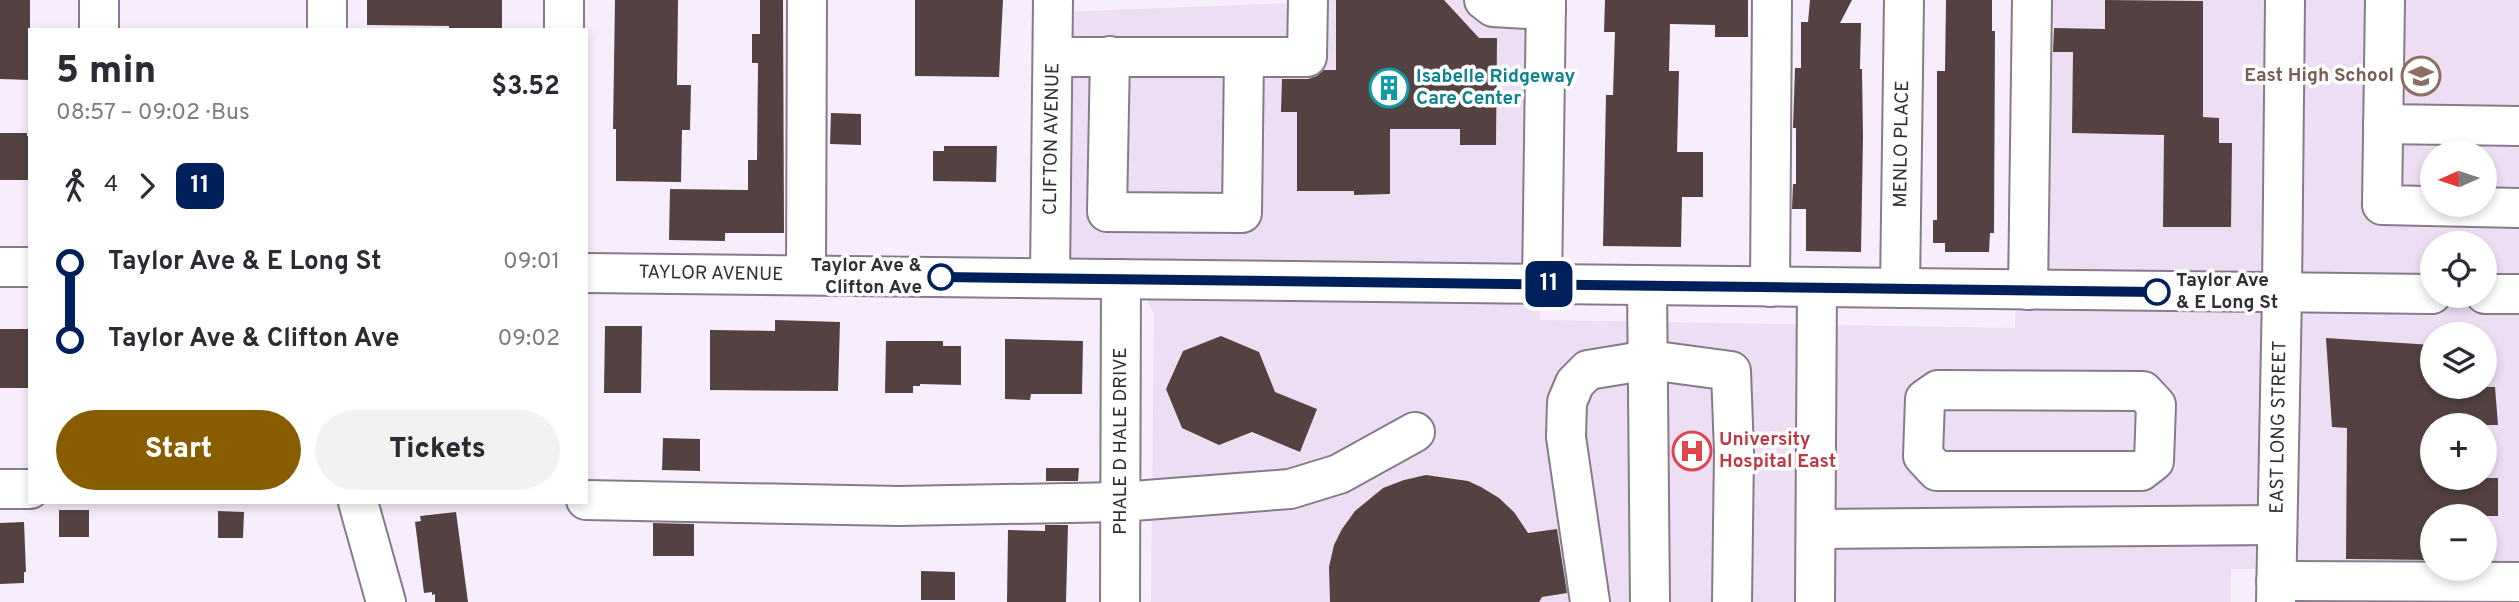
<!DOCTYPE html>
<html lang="en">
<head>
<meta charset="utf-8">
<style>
  body { margin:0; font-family:Overpass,sans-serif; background:#f2f2f3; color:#2b2b33; height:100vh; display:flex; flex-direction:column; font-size:26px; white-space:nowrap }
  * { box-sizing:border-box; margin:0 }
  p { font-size:23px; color:#7c7c81 }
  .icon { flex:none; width:38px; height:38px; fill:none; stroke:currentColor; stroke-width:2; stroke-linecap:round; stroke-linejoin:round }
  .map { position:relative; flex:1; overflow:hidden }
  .side { position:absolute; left:28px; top:28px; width:560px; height:476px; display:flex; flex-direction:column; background:#fff; border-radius:0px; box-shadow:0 4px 10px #0003 }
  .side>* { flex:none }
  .badge { padding:0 14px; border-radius:10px; font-size:24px; line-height:46px }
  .needle { width:46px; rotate:267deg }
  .buttons { position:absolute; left:2420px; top:140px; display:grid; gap:14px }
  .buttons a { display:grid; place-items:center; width:77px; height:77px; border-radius:50%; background:#fff; box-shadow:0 4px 10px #0003; font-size:35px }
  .map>.badge { position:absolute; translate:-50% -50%; box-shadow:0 0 0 4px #fff }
  .legs { display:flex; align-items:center; gap:10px; height:77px; padding:0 28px; font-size:23px }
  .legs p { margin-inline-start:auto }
  .summary { display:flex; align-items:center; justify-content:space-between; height:119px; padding:0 28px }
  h1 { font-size:38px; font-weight:800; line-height:52px }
  .action { display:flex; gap:14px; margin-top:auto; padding:14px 28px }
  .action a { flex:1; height:80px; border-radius:42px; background:#885d00; color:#fff; font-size:28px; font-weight:800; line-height:80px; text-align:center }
  .action a+a { background:#f2f2f3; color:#2b2b33 }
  ul { padding:0 28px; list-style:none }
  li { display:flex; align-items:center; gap:24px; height:77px; font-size:26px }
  li i { display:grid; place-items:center; width:10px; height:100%; margin:0 9px; background:currentColor }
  li i::after { content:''; width:18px; height:18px; margin:-9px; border:5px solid; border-radius:50%; background:#fff }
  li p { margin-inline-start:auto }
  li:first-child i { background:linear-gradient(#0000 50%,currentColor 0) }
  li:last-child i { background:linear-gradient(currentColor 50%,#0000 0) }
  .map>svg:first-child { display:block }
</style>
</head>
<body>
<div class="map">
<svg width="2519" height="602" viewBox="0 0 2519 602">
  <rect width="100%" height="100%" fill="#f8edfc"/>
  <path fill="#eedef4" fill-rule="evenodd" d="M1291,0H1537L1540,320L2015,328L2022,0H2519V569H2231V602H1151L1154,314L1132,271L1062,269L1061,12L1291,3ZM2432,152H2485V205H2432ZM2432,243H2485V296H2432ZM2432,334H2485V387H2432ZM2432,425H2485V478H2432ZM2432,516H2485V569H2432Z"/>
  <g fill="#534241">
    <polygon points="0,0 30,0 30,80 0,79"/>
    <polygon points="367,0 502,0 502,30 449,30 449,26 367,25"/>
    <polygon points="615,0 678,0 677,85 691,85 690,130 682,130 681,182 616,181 616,129 613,129"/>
    <polygon points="760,0 783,0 784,233 725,233 725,241 669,240 670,189 748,190 748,160 757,160 758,63 752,63 752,34 760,34"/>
    <polygon points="915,0 1003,0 999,77 915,76"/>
    <polygon points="1336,0 1444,0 1479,38 1497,38 1496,145 1460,145 1460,129 1390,129 1390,194 1354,195 1354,191 1297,191 1297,112 1281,112 1282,79 1308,79 1317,76 1324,70 1336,70"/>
    <polygon points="1605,0 1748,0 1748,37 1715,37 1715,25 1670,24 1669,71 1679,71 1677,152 1703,152 1703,197 1682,197 1681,247 1603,246 1606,95 1613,95 1615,32 1604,32"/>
    <polygon points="1810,0 1852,0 1840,23 1861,23 1860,69 1862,69 1863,137 1861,252 1806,251 1806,209 1792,209 1793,184 1796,184 1796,128 1793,128 1795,68 1801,68 1801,22 1808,22"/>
    <polygon points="1946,0 1992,0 1992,31 1995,31 1994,233 1990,233 1989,252 1945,252 1945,243 1933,243 1933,220 1937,220 1937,71 1945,71"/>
    <polygon points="2105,0 2203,1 2203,117 2219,118 2219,143 2232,143 2231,227 2163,227 2164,135 2072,133 2073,52 2053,52 2054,28 2105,29"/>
    <polygon points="831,113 861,114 861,145 830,144"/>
    <polygon points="0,133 27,133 27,136 30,136 30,179 27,180 0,180"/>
    <polygon points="944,146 997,146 996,182 933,181 933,151 944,151"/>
    <polygon points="775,320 840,322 838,391 710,390 710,330 775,331"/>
    <polygon points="605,326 642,326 641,393 604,393"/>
    <rect x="0" y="329" width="30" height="59"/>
    <polygon points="1221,336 1259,352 1275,392 1317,409 1300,452 1252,432 1219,445 1182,428 1166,389 1183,351"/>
    <polygon points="2326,338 2432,345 2432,387 2495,387 2498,425 2432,425 2432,478 2498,478 2498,516 2432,516 2432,560 2346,559 2347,428 2332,427"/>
    <polygon points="1005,339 1083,341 1082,394 1031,394 1030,400 1005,399"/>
    <polygon points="886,341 943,341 943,346 961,346 961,385 920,384 920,386 913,386 913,393 885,393"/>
    <polygon points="663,438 700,439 700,471 662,470"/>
    <polygon points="1046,468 1079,468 1078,481 1046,481"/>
    <polygon points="1426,475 1468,481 1481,487 1499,498 1514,512 1528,533 1557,529 1567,593 1542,597 1539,602 1330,602 1329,567 1334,545 1342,529 1355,511 1383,488 1404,480"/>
    <rect x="59" y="510" width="30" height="27"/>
    <polygon points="218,511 244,512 243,538 218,538"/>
    <polygon points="456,512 468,602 435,602 435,594 432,595 432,592 424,593 415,522 421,521 420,516"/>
    <polygon points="24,522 26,572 24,572 24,583 0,584 0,523"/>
    <polygon points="653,523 694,524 694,556 653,556"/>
    <polygon points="1045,525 1068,525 1066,602 1007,602 1008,530 1045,531"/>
    <polygon points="921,571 955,572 955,600 921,600"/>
  </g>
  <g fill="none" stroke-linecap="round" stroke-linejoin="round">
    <defs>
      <g id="minor">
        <polyline points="1484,0 1493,7 1546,10"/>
        <polyline points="2385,0 2382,205 2519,208"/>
        <polyline points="99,30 99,0"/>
        <polyline points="327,30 327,0"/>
        <polyline points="564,30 564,0"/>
        <polyline points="1110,56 1107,212 1242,213 1244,57"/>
        <polyline points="1053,57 1307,57 1308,0"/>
        <polyline points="2383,124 2519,126"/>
        <polyline points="806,275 807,0"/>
        <polyline points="1050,278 1053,0"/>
        <polyline points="1542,284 1546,0"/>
        <polyline points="1647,285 1650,602"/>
        <polyline points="1770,287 1772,0"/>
        <polyline points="1900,288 1904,0"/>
        <polyline points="2028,290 2032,0"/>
        <polygon points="1938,390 2143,391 2156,405 2154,461 2141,471 1937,471 1923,456 1925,399"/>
        <polyline points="0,489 30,489"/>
        <polyline points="586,500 899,506 1120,502 1290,489 1339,474 1415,432"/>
        <polyline points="358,502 386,602"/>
        <polyline points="1816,529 2276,525"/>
        <polyline points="2276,581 2519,582"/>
        <polyline points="1120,602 1121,279"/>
        <polyline points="1590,602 1566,437 1567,402 1575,383 1588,370 1649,360 1731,371 1734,452 1732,602"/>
        <polyline points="1815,602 1817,287"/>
        <polyline points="2276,602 2282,293 2285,0"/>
      </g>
      <g id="major">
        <polyline points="0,267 30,267"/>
        <polyline points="586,273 2432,294"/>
        <polyline points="2485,294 2519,294"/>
      </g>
    </defs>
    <use href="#minor" stroke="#857b89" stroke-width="42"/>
    <use href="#major" stroke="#857b89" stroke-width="42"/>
    <use href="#minor" stroke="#fff" stroke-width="38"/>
    <use href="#major" stroke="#fff" stroke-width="38"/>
  </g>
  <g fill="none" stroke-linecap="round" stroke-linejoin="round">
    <defs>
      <polyline id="line-1" points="941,277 2157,292"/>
    </defs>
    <use href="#line-1" stroke="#fff" stroke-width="16"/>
    <use href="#line-1" stroke="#00205b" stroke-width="10"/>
  </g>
  <defs>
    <symbol id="school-ring" viewBox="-11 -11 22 22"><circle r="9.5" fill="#fff" stroke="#8d6e63" stroke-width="1.5"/><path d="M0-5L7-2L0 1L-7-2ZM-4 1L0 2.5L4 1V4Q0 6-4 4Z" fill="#8d6e63"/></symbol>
    <symbol id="building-ring" viewBox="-11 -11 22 22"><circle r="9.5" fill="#fff" stroke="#0f9aa8" stroke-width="1.5"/><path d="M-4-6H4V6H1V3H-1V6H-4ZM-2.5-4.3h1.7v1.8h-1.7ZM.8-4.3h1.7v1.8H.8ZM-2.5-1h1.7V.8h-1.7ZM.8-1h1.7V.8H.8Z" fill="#0f9aa8"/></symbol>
    <symbol id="hospital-ring" viewBox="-11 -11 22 22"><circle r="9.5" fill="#fff" stroke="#e0444e" stroke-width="1.5"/><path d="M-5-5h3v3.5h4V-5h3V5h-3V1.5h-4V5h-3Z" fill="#e0444e"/></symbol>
  </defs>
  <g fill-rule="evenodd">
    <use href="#school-ring" x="2399" y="54" width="44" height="44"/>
    <use href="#building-ring" x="1367" y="66" width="44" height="44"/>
    <use href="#hospital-ring" x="1670" y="429" width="44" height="44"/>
  </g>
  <g fill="#fff" stroke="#00205b" stroke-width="3.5">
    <circle cx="941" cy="277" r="12"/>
    <circle cx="2157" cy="292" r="12"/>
  </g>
  <g text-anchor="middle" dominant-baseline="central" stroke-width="7" stroke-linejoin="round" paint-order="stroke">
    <g font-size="19" font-weight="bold" fill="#785e54" stroke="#fff" text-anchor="end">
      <text x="2394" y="76">East High School</text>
    </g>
    <g font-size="19" font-weight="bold" fill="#0d838f" stroke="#fff" text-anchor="start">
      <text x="1416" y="77">Isabelle Ridgeway<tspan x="1416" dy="22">Care Center</tspan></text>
    </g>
    <g font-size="19" fill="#332e34" stroke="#fff">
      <text transform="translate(1052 139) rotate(-89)">CLIFTON AVENUE</text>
      <text transform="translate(1902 144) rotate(-89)">MENLO PLACE</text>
      <text transform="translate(711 274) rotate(1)">TAYLOR AVENUE</text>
      <text transform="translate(2279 427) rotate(-89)">EAST LONG STREET</text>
      <text transform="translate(1121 441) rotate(-90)">PHALE D HALE DRIVE</text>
    </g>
    <g font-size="19" font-weight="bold" fill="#332e34" stroke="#fff" text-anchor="end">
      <text x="922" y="266">Taylor Ave &amp;<tspan x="922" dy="22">Clifton Ave</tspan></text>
      <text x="2176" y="281" text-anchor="start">Taylor Ave<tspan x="2176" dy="22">&amp; E Long St</tspan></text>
    </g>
    <g font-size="19" font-weight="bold" fill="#be3a42" stroke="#fff" text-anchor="start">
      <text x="1719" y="440">University<tspan x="1719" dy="22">Hospital East</tspan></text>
    </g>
  </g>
</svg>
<div class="buttons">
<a><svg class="needle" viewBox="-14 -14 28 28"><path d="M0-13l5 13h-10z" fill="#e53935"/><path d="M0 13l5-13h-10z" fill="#7c7c81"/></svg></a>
<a><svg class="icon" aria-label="locate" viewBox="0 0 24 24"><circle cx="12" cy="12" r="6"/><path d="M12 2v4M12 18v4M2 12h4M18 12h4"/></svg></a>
<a><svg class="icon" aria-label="layers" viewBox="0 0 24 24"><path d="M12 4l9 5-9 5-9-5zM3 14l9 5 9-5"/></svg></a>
<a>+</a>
<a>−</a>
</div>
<b class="badge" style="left:1549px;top:284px;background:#00205b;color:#fff">11</b>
<section class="side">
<div class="summary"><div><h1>5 min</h1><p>08:57 – 09:02 · Bus</p></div><b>$3.52</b></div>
<div class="legs"><svg class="icon" aria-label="walk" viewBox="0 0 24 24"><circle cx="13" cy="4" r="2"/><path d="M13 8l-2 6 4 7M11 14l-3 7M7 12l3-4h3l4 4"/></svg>4<svg class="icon" aria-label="forward" viewBox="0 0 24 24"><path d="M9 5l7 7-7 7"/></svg><b class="badge" style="background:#00205b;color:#fff">11</b></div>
<ul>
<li><i style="color:#00205b"></i><b>Taylor Ave &amp; E Long St</b><p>09:01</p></li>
<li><i style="color:#00205b"></i><b>Taylor Ave &amp; Clifton Ave</b><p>09:02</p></li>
</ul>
<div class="action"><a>Start</a><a>Tickets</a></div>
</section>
</div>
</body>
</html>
